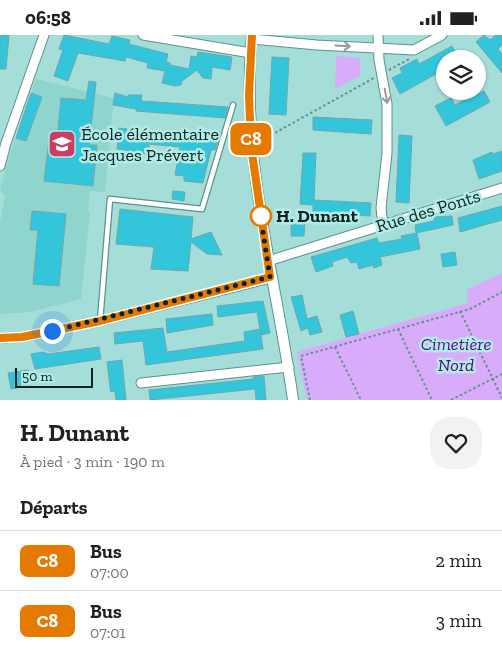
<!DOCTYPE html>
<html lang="fr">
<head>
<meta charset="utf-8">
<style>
  body { margin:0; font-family:"Zilla Slab",serif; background:#f2f2f2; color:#202124; height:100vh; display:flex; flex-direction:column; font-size:19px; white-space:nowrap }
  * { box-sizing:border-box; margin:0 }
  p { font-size:16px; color:#757577 }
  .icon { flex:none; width:28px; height:28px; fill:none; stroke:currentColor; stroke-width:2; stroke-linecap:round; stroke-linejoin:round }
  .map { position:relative; height:365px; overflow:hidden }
  .details { display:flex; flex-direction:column; background:#fff; flex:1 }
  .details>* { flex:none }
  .badge { padding:0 10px; border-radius:8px; font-size:18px; line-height:32px }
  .buttons { position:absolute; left:436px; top:15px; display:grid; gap:10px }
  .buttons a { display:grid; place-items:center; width:50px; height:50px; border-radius:50%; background:#fff; box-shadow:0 1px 4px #0004; font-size:25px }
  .scale { position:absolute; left:15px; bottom:12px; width:78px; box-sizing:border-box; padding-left:5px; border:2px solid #0a2220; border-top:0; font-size:14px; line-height:18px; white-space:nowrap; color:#0a2220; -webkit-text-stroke:4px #b1ebe6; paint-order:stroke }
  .you { position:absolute; width:25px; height:25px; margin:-12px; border:4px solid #fff; border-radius:50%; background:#1a73e8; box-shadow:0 0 0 8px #1a73e833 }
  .map>.badge { position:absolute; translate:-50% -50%; box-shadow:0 0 0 2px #fff }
  h2 { padding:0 20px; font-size:19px; line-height:45px }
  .round { display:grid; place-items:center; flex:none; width:52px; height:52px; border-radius:20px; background:#f2f2f2 }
  .summary { display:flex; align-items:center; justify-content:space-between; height:85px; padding:0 20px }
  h1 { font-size:24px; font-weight:700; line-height:38px }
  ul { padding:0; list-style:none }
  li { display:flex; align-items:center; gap:15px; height:60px; padding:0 20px; border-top:1px solid #e0e0e0 }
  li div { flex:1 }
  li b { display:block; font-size:19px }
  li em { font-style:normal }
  li .badge { min-width:55px; font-weight:700; text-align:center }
  .status { display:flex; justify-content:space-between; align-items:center; height:35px; padding:0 25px; background:#fff; direction:ltr }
  .status svg { height:14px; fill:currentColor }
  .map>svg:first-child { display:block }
</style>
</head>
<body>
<div class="status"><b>06:58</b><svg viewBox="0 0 49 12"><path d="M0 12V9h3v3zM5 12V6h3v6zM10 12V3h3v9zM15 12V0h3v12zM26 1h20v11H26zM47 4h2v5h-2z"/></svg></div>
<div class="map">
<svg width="502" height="365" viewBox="0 0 502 365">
  <rect width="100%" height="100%" fill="#a5ded9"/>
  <polygon fill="#90d4ce" points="36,44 114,63 105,157 90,156 88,176 90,177 81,264 31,277 0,279 0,187 5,161 0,155 11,116"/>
  <g fill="#d8acfb">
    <polygon points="336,21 360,23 360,41 335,54"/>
    <polygon points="502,238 502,365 307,365 297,317 468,268 466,255"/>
  </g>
  <g fill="#33c6db" stroke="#6fa6af">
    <polygon points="0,0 9,0 6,34 0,34"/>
    <polygon points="64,0 109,9 112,1 130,5 129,9 168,19 166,27 170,28 170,30 189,34 191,21 197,22 198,17 232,22 230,35 212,32 211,44 203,43 197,35 182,46 181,50 175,51 162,48 165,36 147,33 148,28 126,22 125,26 78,18 68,46 54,41 63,15 59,14"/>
    <polygon points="484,0 490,5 496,0 502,0 502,10 498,14 502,19 502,38 476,7"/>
    <polygon points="452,11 459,24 448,24 445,18 445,34 400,59 392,43 402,38 400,33 417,24 419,29"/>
    <polygon points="272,22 289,23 286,80 269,79"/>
    <polygon points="89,46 96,47 89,110 97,110 93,151 44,146 49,105 57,106 61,63 86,65"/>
    <polygon points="465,56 477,56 478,59 484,56 490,67 446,91 435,71 451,63 455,70 469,63"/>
    <polygon points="31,58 42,62 26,106 16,103"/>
    <polygon points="115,58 128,62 128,60 142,60 141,66 228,72 225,83 136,76 136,74 113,70"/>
    <polygon points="313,82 372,85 371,99 313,95"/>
    <polygon points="119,93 127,94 126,99 141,102 194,104 201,104 202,97 212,97 212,105 218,105 215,115 211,115 203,148 184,146 184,141 175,140 180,112 149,109 149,119 117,114"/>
    <polygon points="399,100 412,101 409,168 396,167"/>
    <polygon points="502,116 502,136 479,144 473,125 492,117 493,119"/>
    <polygon points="303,118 316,118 314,165 371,168 370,181 313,178 313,170 300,169"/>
    <polygon points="173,156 185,157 184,166 172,164"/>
    <polygon points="502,171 502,185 460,197 458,183"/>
    <polygon points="120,174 193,182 191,204 211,197 222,220 207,219 191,207 188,236 151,234 154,212 116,209"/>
    <polygon points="32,176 66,179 59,251 33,249 38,195 30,195"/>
    <polygon points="452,181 453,190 416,198 415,190 434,186 434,182"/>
    <polygon points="291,189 305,189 304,201 291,201"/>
    <polygon points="417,198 420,214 380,222 382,230 374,233 373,230 359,234 357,227 351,228 347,222 332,227 333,231 316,237 311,222 377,203 379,208 402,204 401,201"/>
    <polygon points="455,217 457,230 443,232 441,219"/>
    <polygon points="302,260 307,284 317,281 322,297 310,300 308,293 301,296 291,262"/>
    <polygon points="263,266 270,298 261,300 257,277 218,282 217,271"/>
    <polygon points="353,276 359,299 346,302 340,280"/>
    <polygon points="212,279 213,290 167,298 166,284"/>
    <polygon points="163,293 167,317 245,306 244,297 260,294 263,314 146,330 143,306 115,309 114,298"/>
    <polygon points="99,312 101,324 35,334 31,319 43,317 48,319"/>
    <polygon points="122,325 126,365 116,365 115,356 111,357 110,352 107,327"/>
    <polygon points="28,335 30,346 20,348 21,352 11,354 8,338"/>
    <polygon points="264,341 266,365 256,365 255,354 150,365 149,355 254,344 253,342"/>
  </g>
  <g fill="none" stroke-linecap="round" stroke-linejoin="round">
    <defs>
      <polyline id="service" points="100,286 110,164 202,174 233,70"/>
      <g id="minor">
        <polyline points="143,0 251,18"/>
        <polyline points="378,0 379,25 387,69 387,118 381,173 383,190"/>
        <polyline points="252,4 317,10 414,15 442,0"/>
        <polyline points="0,131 6,108 44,0"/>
        <polyline points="268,226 502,153"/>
        <polyline points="0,303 22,302 100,286 270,243"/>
        <polyline points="141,348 289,332"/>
      </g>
      <path id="tertiary" d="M252,0C240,129 276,240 293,365"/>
    </defs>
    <use href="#service" stroke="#5b928e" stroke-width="7"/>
    <use href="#minor" stroke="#5b928e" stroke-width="11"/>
    <use href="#tertiary" stroke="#5b928e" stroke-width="12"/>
    <g stroke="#65918d" stroke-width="2" stroke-dasharray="2.5 2.5" stroke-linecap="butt">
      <polyline points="389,35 409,24"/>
      <polyline points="262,105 374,43"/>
      <polyline points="460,276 502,363"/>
      <polyline points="398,294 432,365"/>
      <polyline points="335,312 361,365"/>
      <polyline points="310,365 301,321 470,274 502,257"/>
      <polyline points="451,365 502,339"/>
    </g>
    <use href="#service" stroke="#fff" stroke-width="4.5"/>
    <use href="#minor" stroke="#fff" stroke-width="9"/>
    <use href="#tertiary" stroke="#fff" stroke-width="10"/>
  </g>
  <defs><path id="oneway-shaft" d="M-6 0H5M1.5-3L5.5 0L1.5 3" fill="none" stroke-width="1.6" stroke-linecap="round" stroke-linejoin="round" transform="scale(1.25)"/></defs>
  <g stroke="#919c9b">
    <use href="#oneway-shaft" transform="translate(343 11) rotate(3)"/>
    <use href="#oneway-shaft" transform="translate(386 61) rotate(80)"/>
  </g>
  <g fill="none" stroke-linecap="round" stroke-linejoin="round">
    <defs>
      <polyline id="line" points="0,303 22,302 100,286 270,242 251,111 249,60 252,0"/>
    </defs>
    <use href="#line" stroke="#fff" stroke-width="11"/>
    <use href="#line" stroke="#e67900" stroke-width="8"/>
    <polyline stroke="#0a2220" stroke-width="5" stroke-dasharray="0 9" points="52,296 270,242 260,178 261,181"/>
  </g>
  <defs>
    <symbol id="school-square" viewBox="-11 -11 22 22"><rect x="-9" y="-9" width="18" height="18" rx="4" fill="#cc3d63" stroke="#b1ebe6"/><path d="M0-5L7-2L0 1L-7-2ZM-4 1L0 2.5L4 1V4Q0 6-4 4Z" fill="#fff"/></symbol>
  </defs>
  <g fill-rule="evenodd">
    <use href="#school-square" x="46" y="93" width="32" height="32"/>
  </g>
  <circle fill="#fff" stroke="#e67900" stroke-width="2.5" cx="261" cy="181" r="10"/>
  <g text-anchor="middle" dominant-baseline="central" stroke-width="5" stroke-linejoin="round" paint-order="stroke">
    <g font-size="18" fill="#0a2220" stroke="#b1ebe6" text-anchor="start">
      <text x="81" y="99">École élémentaire<tspan x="81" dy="21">Jacques Prévert</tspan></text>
    </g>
    <g font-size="18" fill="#0a2220" stroke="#b1ebe6">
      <text transform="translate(428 176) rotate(-17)">Rue des Ponts</text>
    </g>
    <g font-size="18" font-weight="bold" fill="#0a2220" stroke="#b1ebe6" text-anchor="start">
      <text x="276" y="181">H. Dunant</text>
    </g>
    <g font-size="18" font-style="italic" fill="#5b0684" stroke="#b1ebe6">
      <text x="456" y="309">Cimetière<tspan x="456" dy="21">Nord</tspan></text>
    </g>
  </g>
</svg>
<div class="buttons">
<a><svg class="icon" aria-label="layers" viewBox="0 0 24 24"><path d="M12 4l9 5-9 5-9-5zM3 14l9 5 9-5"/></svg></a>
</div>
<div class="scale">50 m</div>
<div class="you" style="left:52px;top:296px"></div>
<b class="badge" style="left:251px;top:104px;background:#e67900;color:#fff">C8</b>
</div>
<section class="details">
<div class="summary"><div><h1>H. Dunant</h1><p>À pied · 3 min · 190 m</p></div><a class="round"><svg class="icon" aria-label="heart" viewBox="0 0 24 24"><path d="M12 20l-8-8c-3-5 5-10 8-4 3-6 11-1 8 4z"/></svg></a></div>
<h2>Départs</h2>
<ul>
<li><span class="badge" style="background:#e67900;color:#fff">C8</span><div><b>Bus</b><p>07:00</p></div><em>2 min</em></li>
<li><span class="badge" style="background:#e67900;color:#fff">C8</span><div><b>Bus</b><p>07:01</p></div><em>3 min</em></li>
</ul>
</section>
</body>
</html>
